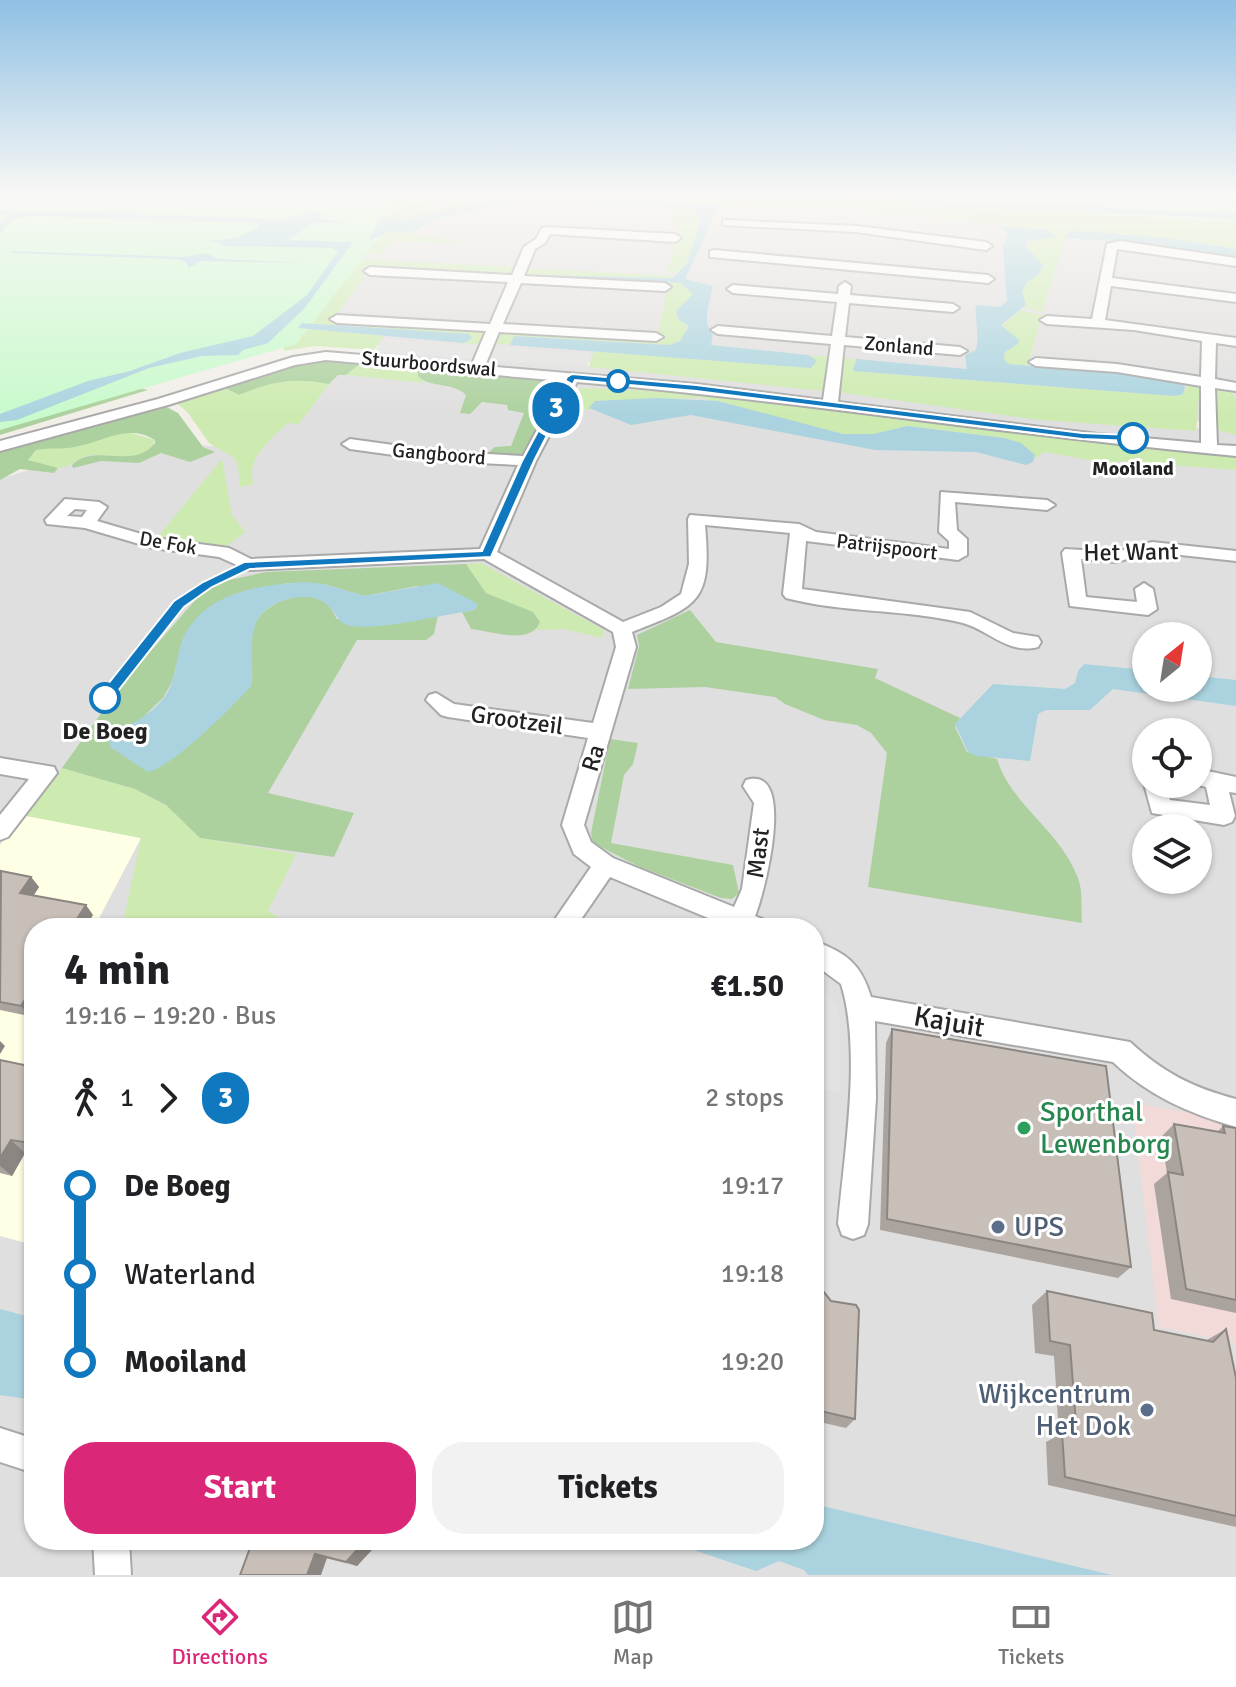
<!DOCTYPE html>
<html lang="en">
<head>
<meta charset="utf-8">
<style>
  body { margin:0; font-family:Signika,sans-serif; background:#f2f2f2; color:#202124; height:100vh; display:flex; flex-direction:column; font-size:30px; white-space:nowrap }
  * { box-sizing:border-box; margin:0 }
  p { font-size:26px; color:#757577 }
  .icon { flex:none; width:44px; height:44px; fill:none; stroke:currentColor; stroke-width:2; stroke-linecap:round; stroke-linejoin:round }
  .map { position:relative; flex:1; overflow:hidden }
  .panel { position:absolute; left:24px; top:918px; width:800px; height:632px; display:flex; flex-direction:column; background:#fff; border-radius:32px; box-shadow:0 2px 6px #0004 }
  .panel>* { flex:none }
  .badge { padding:0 16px; border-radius:26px; font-size:28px; line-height:52px }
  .needle { width:52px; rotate:30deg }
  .controls { position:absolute; left:1132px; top:622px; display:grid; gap:16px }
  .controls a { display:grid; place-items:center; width:80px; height:80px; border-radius:50%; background:#fff; box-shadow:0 2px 6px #0004; font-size:40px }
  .map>.badge { position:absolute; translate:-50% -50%; box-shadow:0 0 0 4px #fff }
  .legs { display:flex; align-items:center; gap:12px; height:88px; padding:0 40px; font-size:26px }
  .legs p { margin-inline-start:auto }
  .head { display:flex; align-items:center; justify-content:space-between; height:136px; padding:0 40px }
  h1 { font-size:44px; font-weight:800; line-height:60px }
  .button { display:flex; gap:16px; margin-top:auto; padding:16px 40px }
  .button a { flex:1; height:92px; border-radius:32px; background:#db2777; color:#fff; font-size:32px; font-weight:800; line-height:92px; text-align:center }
  .button a+a { background:#f2f2f2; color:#202124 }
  ul { padding:0 40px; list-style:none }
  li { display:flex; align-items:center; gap:28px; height:88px; font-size:30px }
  li i { display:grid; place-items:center; width:12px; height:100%; margin:0 10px; background:currentColor }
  li i::after { content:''; width:20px; height:20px; margin:-10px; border:6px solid; border-radius:50%; background:#fff }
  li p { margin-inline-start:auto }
  li:first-child i { background:linear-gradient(#0000 50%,currentColor 0) }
  li:last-child i { background:linear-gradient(currentColor 50%,#0000 0) }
  .tab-bar { display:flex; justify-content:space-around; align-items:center; height:112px; border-top:2px solid #e0e0e0; background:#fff; font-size:22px; color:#757577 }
  .tab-bar a { display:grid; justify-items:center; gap:4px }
  .tab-bar .active { color:#db2777 }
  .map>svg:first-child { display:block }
</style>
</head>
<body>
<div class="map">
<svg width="1236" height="1575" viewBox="0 0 1236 1575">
  <rect width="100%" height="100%" fill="#f2efe9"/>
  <g fill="#e0dfdf" fill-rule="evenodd">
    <polygon points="406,195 661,195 1236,222 1236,422 1187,421 720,373 306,339"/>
    <path d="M363,350L719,376L983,407L1236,432V1575H0V479L115,443L248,447ZM1146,636H1198V688H1146ZM1146,732H1198V784H1146ZM1146,828H1198V880H1146ZM34,928H814V1540H34Z"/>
  </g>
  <polygon fill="#f2dad9" points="1132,1103 1236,1121 1236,1349 1233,1342 1159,1327"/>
  <polygon fill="#ffffe5" points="22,815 141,838 94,928 34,928 34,1245 0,1236 0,845"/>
  <g fill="#cdebb0">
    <path d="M394,195H413L409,204H422L426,195H432L427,211L468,200L471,195H476L474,200L479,201L508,195H569L688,202L696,199L644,195H702L1236,219V249L1166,238L1068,232L1042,312L1023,307L1026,305L1022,292C1027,280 1037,279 1042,265L1025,246L1037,239H1052L1048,230L813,205L725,203L685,205L655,201L560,197L505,199L463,205L415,219L391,218Z"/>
    <path d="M668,205L698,213C703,232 689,258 678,273L667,272L679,232Z"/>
    <polygon points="388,232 407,232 468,244 393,241 383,253 355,257 376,237"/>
    <polygon points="356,259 517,267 512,276 368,270 334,320 487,329 479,344 464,343 472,338 469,334 302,323"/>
    <polygon points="526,268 675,276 664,279 535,275 680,283 694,294 687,303 686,334 680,341 669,345 514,336 510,345 491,343 498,329 657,337 668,287 522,277"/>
    <polygon points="1020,310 1051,317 1041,317 1028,366 1009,364 1004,359 1005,352 1018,344 1001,326"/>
    <polygon points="298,328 384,336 374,350 315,346 284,351 283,345"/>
    <polygon points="594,351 735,362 815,358 809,355 831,357 824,391 589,367"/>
    <polygon points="843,358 856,359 853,371 1175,396 1183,394 1189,380 1200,382 1196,431 1040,420 836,392"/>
    <polygon points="361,363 418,368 418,376 425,383 346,375"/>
    <path d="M296,379L329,384L299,424L288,423C272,438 244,459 254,484L240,487L238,465L233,457L209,443L188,413L172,399L219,385L239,395L263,385Z"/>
    <polygon points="1214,385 1236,389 1236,392 1232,392 1236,400 1236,435 1214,429"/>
    <path d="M580,388C699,390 817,408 935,423C1035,436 1135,446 1236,455V470L1120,461L1110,464L1045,452L1034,459L1035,455L1020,443L1004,438L907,426L875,434H843L702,398L595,401L590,410L568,407Z"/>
    <path d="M124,431L155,440C145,468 109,451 87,456C76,458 70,468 58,468C48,469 37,463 28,460L36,450Z"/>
    <polygon points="222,459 232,515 245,532 223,549 156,539"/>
    <polygon points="481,563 604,630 602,638 564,629 537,630 540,622 533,613 486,593 466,564"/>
    <polygon points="62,768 135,789 174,810 200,838 296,854 268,911 294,928 213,928 181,920 176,928 122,928 141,838 22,815"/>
  </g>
  <g fill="#add19e">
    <path d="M313,360L361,363L346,375H338L329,384C293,377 273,381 239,395L219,385Z"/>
    <path d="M418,368L561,379L527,455L488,453L495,447L511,446L524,413L508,410L507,405L482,402L470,414L460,413L466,395C452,381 431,389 418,376Z"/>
    <polygon points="140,388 148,390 0,435 0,422"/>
    <path d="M161,404L178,413L203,447L215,452L190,462L161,453L139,463L101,461L73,468L72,465C95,442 133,471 155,443V440C126,423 104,442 75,447C62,450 49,447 36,450L28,460L58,468L54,473L20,469L0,480V450Z"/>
    <path d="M466,564L486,593L533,612L540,622C531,646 492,631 471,629L462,612L475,610L417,586L365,596L323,584L288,583L234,594L183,639L172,682L163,698L146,714L251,686C253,667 249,647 253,629C259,604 305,586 326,603C331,607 334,614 337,619L391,622L438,615L434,634L426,640H357L268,793L354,813L334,857L200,838L166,805L135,789L62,768L122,684L204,590L224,581L266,572Z"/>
    <path d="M690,610L716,642L878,669L875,678L960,718L955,727L967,752L997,759C1011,805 1060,830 1078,878C1083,891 1081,909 1082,923L868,887L887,753L871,733L857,725L824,720L785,704L775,697L705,687L628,689L639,646L637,635Z"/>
    <polygon points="610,739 638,743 633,764 624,775 611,843 733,865 739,893 732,899 721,898 640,867 593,843 591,833"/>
  </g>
  <g fill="#c8facc">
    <polygon points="0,195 404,195 382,234 296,344 0,430"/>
    <polygon points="735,195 1236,195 1236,222"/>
  </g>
  <g fill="#e2e2e2">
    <polygon points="383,339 591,354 587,367 375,351"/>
    <polygon points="814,981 821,984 839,1009 841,1093 814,1088"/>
  </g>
  <g fill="#aad3df">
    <path d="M702,195C880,195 1058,206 1236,214V219Z"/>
    <path d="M559,197L655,201L685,205L728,203L718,208L685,279L713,286C710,302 701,322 713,335L711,345L809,355L817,361L811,368L510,345L514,336L669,345L680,341L689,326L679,320L676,311L693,294L680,283L535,275L673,278L687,263L700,222L698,213L683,208L572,201L513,202L443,217L409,233L388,232L368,241L383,216L405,220L462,205L514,198L541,200Z"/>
    <polygon points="0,210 285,219 319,212 322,215 320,219 350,223 313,223 288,240 353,242 304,309 268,343 243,350 238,355 202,356 149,368 17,420 0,422 0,414 88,381 130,371 180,353 253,336 307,295 338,252 333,248 220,246 222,243 209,241 236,238 260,227 255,223 30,216 15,219 3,229 5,232 0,233 0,223 7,215 0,214"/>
    <path d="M1000,226L1048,230L1057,237L1028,241L1025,246L1043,265L1039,274L1027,282L1022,292L1026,305L1001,325L1019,340L1018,344L1005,352L1004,359L1009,364C1066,370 1131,366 1185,386L1183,394L1175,396L853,371L856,359L967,369L965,355L976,350C980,334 974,318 976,305L1000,307L1007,301L1003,247L1008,234Z"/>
    <polygon points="1078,231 1166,238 1236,249 1236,256 1127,242 1064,238 1068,232"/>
    <polygon points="12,251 183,257 207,253 218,259 311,263 201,261 189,268 186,262 177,259 10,253"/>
    <polygon points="302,323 469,334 472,338 464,343 298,328"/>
    <polygon points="656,398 718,401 843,434 874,434 907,426 1004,438 1021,443 1035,455 1033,462 1026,465 976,452 875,450 691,415 631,425 589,408 595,401"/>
    <path d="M305,582L323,584L365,596L438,583L478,604L475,610C441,615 383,630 352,626C336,624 336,610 325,603C315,596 299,596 288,599C240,613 255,647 251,686C232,707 174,766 148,772L110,747L109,738C127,726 151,715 164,698C177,681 175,658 183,639C204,592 260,585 305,582Z"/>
    <polygon points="1084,664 1146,670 1146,688 1198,688 1198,676 1236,680 1236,706 1113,689 1090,710 1046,710 1038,714 1030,761 977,756 968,752 955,724 993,684 1065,689 1075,683 1078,671"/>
    <polygon points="0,1309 34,1318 34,1400 0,1395"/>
    <polygon points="814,1504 1112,1575 808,1575 804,1570 779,1561 756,1571 664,1540 814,1540"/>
  </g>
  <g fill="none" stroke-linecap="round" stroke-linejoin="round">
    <defs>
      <g id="minor">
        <polygon points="727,220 856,226 986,242 992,246 986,250 856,232 723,225 723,221"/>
        <path d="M546,227L675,234L681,238L675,242L550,234L545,243L535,249L524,276L665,283L671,287L665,291L521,283L503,324L656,333L663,337L656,341L499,332L485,366L696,384L823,400L831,344L718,334L711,330L718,326L832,336L837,302L733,293L727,289L733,285L838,294L839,286L845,282L851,286L850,295L953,304L959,308L953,312L849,303L845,337L960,347L967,351L960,355L844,345L838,402L1098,434L1201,443V386L1117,372L1036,366L1029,362L1036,358L1117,364L1201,377L1202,341L1134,330L1047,324L1040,320L1047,316L1092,319L1107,244L1120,241L1236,258V266L1117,249L1112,278L1236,294V302L1111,286L1105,320L1236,338V346L1216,343L1215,379L1236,383V391L1215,388L1217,445L1236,446V456C1016,436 797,401 577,382L536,461L497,552L623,622L661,607L681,594L689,564L688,519L690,515L799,524L816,532L949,549V541L939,532L941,492L1047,500L1055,505L1047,510L955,502L957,530L967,539V555L958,560L806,541L802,589L970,612L1013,633L1038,637L1041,642L1038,647C1008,655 989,630 963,623C906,609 843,613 786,598L783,594L790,533L705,525C712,602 699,606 632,632L636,647L584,825L591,842L613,858L734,907L742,889L754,803L743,786L746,780C798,764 764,895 755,916L767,921L770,928H732L610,877L575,928H549L591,867L574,854L562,825L588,738L448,717L441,715L426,700L429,695L436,693L454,704L593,723L616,647L613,632L484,559L248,570L219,557L153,548L85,528L47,524L45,520L65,499L99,502L107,507L97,521L155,538L229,548L251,559L480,549L518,465L437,461L350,449L342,444L350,439L437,451L523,456L563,381L326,360L295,365L168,405L0,451V441L158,399L293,357L326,352L472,364L486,331L337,323L330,319L337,315L490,324L508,282L370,275L364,271L370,267L512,275L524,247L536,239L542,228ZM75,509L87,510L82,517L67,516Z"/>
        <polygon points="714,250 988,275 994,279 988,283 710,257 710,251"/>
        <polygon points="1152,542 1236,551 1236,561 1153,552 1116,562 1081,559 1086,597 1137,602 1135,589 1144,583 1153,589 1157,609 1148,615 1070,606 1062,553 1065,549 1116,552"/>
        <polygon points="0,758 54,767 57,773 8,837 0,840 0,815 29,779 0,774"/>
        <polygon points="1198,769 1236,777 1236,793 1229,792 1235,816 1232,822 1224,825 1152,813 1144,784 1146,780 1146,784 1166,784 1170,800 1210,805 1206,787 1194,784 1198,784"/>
        <path d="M814,941C847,953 861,964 871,997L1130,1042C1162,1072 1193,1088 1236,1099V1127C1188,1113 1149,1096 1113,1062L875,1021L876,1098L868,1224L864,1235L853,1239L842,1235L838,1224C844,1154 862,1051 841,984L814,964Z"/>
        <polygon points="0,1428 34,1439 34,1473 0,1462"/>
        <polygon points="93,1540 129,1540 131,1575 95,1575"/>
      </g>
    </defs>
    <use href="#minor" stroke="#a9a9a9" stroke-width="4"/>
    <use href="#minor" fill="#fff" fill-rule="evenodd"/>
  </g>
  <g fill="#aba49e">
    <polygon points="0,872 31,877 39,887 33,896 93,915 34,928 34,1008 29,1016 0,1010"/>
    <polygon points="892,1029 1131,1267 1118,1278 880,1230 886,1043"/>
    <polygon points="0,1060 34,1067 34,1154 25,1153 12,1176 0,1173"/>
    <polygon points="1174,1124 1217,1132 1223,1126 1236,1128 1236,1313 1171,1299 1154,1184 1167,1173 1161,1137"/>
    <polygon points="814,1289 831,1301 855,1419 846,1428 815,1421 814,1423"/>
    <polygon points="1047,1291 1154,1330 1205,1341 1226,1329 1236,1378 1236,1527 1048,1485 1046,1442 1059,1435 1054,1356 1035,1353 1032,1305"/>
    <polygon points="253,1540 381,1540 357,1566"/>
  </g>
  <g fill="#8b8681">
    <polygon points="31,877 39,887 28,904 20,893"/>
    <polygon points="86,905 93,915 85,928 71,928"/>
    <polygon points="34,985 34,1008 29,1016 21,1006"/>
    <polygon points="0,1041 5,1046 0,1054"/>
    <polygon points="34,1101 34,1120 27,1113"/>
    <polygon points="11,1140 25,1153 12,1176 0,1166 0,1158"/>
    <polygon points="366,1540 381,1540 357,1566 346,1562"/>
    <polygon points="315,1554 327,1558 321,1575 307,1575"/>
  </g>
  <g fill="#c7bfb8" stroke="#8b8681" stroke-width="2">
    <polygon points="1,871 31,877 20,893 86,905 71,928 34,928 34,985 21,1006 0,1002"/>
    <polygon points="892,1029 1106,1066 1131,1267 887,1219"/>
    <polygon points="0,1060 34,1067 34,1101 27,1113 34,1114 34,1133 30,1143 11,1140 0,1158"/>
    <polygon points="1174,1124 1225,1133 1223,1126 1236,1128 1236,1300 1186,1289 1168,1172 1183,1175"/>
    <polygon points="814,1289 823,1291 831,1301 856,1305 859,1310 855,1419 816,1410 815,1421 814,1421"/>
    <polygon points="1047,1291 1152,1313 1154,1330 1213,1342 1226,1329 1236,1378 1236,1516 1065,1477 1062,1433 1077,1437 1070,1345 1050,1341"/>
    <polygon points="253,1540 366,1540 346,1562 315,1554 307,1575 240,1575"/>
  </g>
  <linearGradient id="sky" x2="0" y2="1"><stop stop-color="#8fc0e4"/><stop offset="0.47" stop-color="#f9f8f5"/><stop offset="1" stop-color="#f9f8f5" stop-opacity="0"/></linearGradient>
  <rect width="1236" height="416" fill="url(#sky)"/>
  <polygon fill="#1078be" stroke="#fff" stroke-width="2" points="572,374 696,385 1082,433 1133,435 1138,438 1133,441 1082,439 696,391 575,380 534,461 491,557 250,569 212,587 184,607 110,701 100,701 100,694 174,601 203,582 244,562 482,551 522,461 567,377"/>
  <g fill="#fff" stroke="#1078be" stroke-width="4">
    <circle cx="618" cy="381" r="10"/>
    <circle cx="1133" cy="438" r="14"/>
    <circle cx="105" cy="698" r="14"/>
  </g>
  <circle fill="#2e9e5b" stroke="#fff" stroke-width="3" cx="1024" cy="1128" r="8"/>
  <g fill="#5c6f8a" stroke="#fff" stroke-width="3">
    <circle cx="998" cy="1227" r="8"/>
    <circle cx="1147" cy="1410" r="8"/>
  </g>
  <g text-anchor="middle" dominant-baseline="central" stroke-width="6" stroke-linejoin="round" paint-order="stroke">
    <g font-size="20" fill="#222" stroke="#fff">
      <text transform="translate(899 346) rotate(5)">Zonland</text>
      <text transform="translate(429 364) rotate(5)">Stuurboordswal</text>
      <text transform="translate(439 454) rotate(5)">Gangboord</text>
      <text transform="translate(168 543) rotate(10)">De Fok</text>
      <text transform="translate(887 547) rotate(7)">Patrijspoort</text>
    </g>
    <g font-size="20" font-weight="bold" fill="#222" stroke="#fff">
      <text x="1133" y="468">Mooiland</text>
    </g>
    <g font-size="24" fill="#222" stroke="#fff">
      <text transform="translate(1131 552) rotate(-1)">Het Want</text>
      <text transform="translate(517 720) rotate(8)">Grootzeil</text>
      <text transform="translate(593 758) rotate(-73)">Ra</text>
      <text transform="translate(758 853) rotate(-83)">Mast</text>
    </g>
    <g font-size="24" font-weight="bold" fill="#222" stroke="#fff">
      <text x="105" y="731">De Boeg</text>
    </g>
    <g font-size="28" fill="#222" stroke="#fff">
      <text transform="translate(949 1022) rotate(10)">Kajuit</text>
    </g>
    <g font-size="28" fill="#27864d" stroke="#fff" text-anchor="start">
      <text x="1040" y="1112">Sporthal<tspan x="1040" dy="32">Lewenborg</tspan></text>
    </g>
    <g font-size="28" fill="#4e5e75" stroke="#fff" text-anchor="start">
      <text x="1014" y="1227">UPS</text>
      <text x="1131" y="1394" text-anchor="end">Wijkcentrum<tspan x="1131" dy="32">Het Dok</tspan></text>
    </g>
  </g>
</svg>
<div class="controls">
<a><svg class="needle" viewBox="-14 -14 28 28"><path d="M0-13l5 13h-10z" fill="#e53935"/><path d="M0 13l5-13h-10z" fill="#757577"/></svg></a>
<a><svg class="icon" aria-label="locate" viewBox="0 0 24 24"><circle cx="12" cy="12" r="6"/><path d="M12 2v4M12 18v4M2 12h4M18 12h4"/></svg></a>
<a><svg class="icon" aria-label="layers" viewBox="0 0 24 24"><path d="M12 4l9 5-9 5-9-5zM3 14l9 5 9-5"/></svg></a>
</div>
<b class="badge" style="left:556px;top:408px;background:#1078be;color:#fff">3</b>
<section class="panel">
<div class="head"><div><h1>4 min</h1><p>19:16 – 19:20 · Bus</p></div><b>€1.50</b></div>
<div class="legs"><svg class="icon" aria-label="walk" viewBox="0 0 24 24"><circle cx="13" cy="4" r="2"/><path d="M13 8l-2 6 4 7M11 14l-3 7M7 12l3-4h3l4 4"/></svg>1<svg class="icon" aria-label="forward" viewBox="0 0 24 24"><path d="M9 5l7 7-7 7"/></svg><b class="badge" style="background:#1078be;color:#fff">3</b><p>2 stops</p></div>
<ul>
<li><i style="color:#1078be"></i><b>De Boeg</b><p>19:17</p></li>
<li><i style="color:#1078be"></i><span>Waterland</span><p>19:18</p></li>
<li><i style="color:#1078be"></i><b>Mooiland</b><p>19:20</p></li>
</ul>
<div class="button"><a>Start</a><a>Tickets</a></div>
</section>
</div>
<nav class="tab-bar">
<a class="active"><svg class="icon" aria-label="directions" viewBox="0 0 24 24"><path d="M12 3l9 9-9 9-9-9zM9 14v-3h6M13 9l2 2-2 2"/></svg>Directions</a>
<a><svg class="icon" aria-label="map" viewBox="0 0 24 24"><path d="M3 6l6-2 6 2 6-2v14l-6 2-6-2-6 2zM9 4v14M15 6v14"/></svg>Map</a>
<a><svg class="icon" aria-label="tickets" viewBox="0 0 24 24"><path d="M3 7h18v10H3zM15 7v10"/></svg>Tickets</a>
</nav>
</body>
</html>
